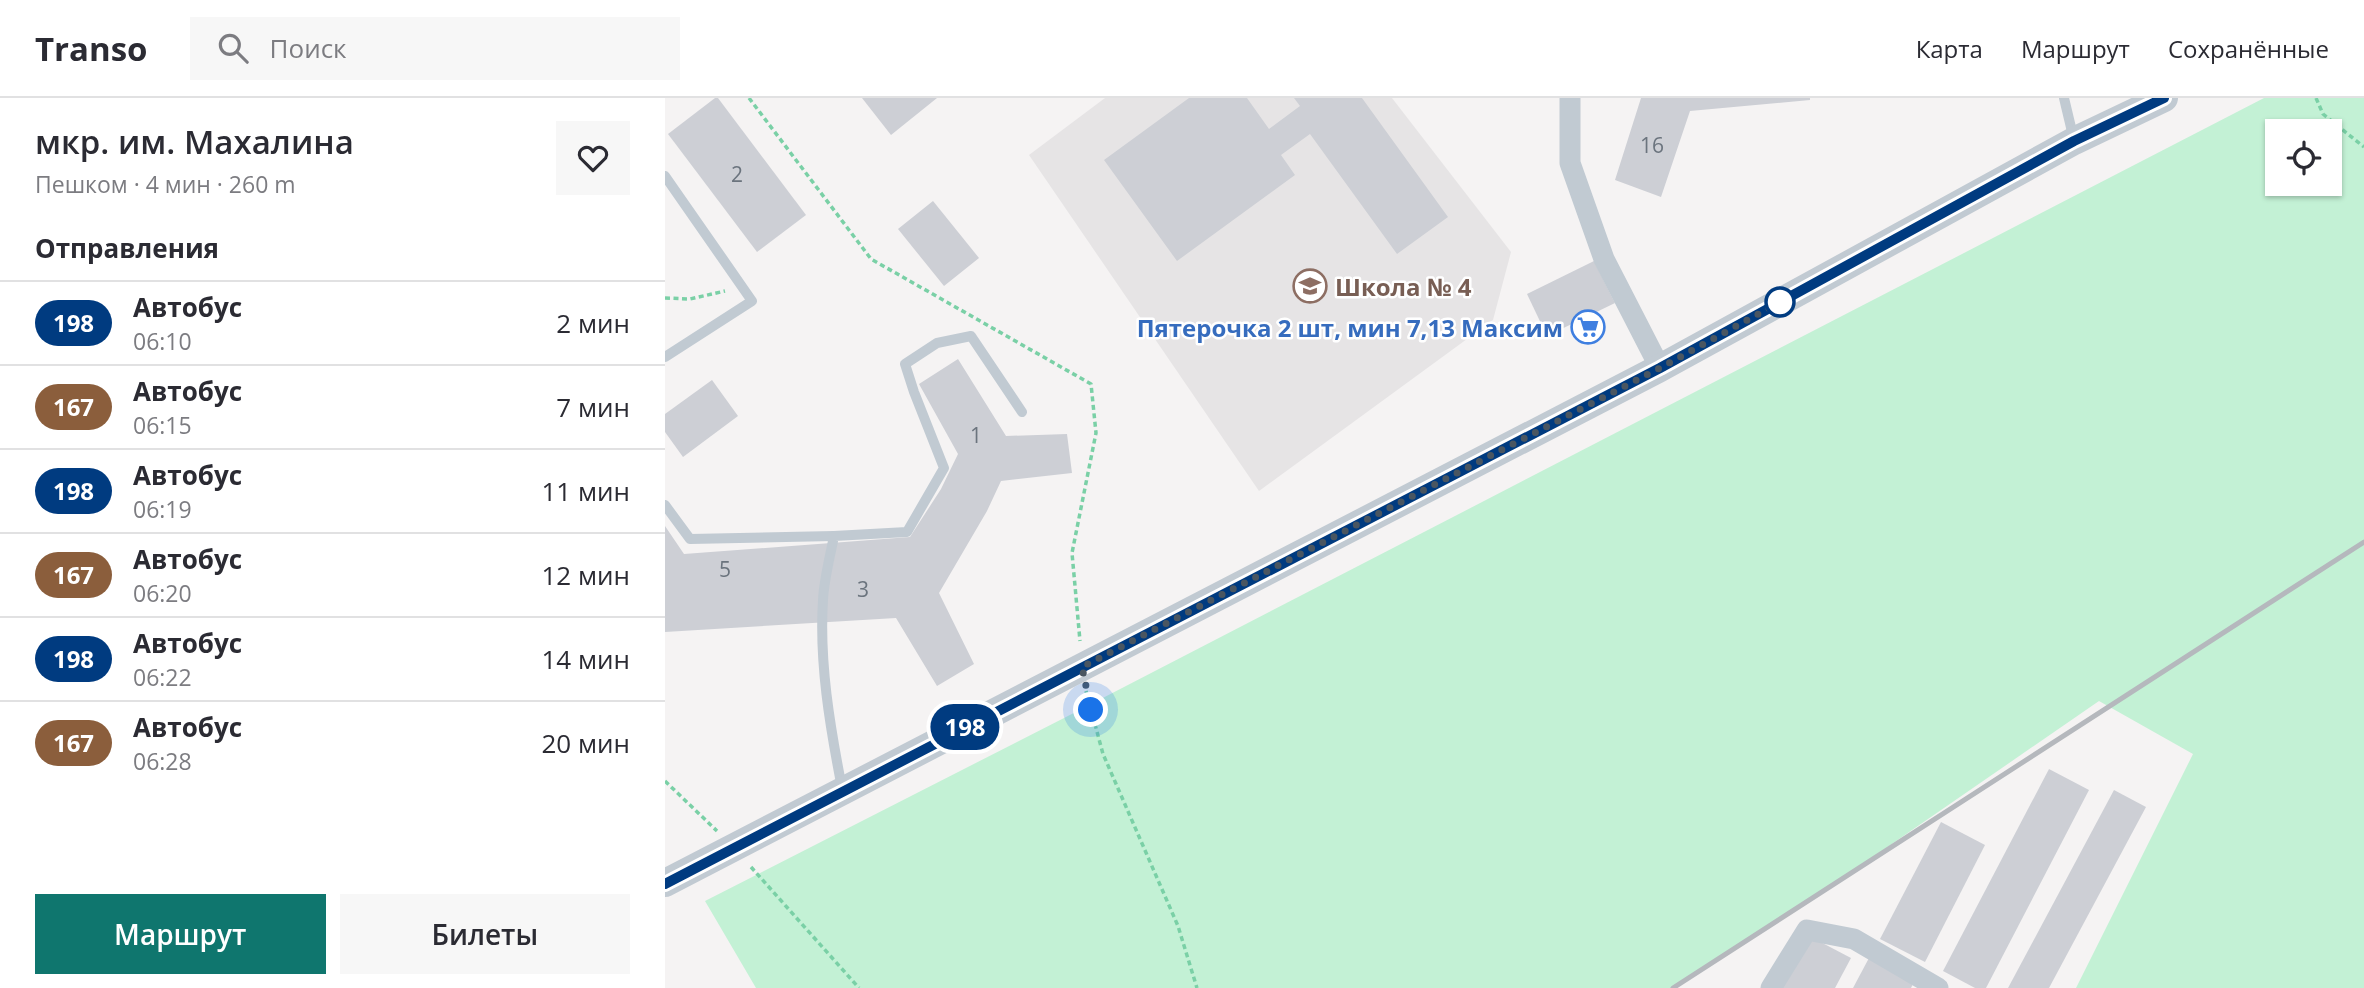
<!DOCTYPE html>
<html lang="ru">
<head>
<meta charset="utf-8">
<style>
  body { margin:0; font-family:"Open Sans",sans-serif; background:#f7f7f7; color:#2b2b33; height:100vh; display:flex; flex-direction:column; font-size:26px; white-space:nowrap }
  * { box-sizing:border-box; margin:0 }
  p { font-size:23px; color:#7c7c81 }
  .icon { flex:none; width:38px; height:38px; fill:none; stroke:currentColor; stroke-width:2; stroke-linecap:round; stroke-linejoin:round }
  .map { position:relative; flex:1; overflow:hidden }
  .drawer { display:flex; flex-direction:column; background:#fff; width:665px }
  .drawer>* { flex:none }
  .badge { padding:0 14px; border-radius:23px; font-size:24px; line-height:46px }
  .controls { position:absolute; left:1600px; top:21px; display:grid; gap:14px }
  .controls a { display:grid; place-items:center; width:77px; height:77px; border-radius:0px; background:#fff; box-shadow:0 2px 5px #0004; font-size:35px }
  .you { position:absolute; width:35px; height:35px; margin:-18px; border:5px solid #fff; border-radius:50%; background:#1a73e8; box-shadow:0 0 0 10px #1a73e833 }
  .map>.badge { position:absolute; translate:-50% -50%; box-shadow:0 0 0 4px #fff }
  h2 { padding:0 35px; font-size:26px; line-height:63px }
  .round { display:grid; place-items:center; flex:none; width:74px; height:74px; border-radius:0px; background:#f7f7f7 }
  .overview { display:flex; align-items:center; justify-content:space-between; height:119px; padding:0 35px }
  h1 { font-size:33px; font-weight:600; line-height:52px }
  .primary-button { display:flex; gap:14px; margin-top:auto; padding:14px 35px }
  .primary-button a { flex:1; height:80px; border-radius:0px; background:#0f766e; color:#fff; font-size:28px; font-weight:600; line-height:80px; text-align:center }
  .primary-button a+a { background:#f7f7f7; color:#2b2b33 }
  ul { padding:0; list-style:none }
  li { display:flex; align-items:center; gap:21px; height:84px; padding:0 35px; border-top:2px solid #e1e1e2 }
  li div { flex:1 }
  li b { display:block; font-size:26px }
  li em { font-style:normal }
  li .badge { min-width:77px; font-weight:700; text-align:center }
  header { display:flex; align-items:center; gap:42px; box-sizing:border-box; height:98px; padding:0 35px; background:#fff; border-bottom:2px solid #e1e1e2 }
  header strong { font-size:33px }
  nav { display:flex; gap:38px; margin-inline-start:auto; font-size:24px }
  .search { width:490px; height:63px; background:#f7f7f7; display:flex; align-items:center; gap:18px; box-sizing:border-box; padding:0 24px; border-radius:0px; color:#7c7c81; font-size:26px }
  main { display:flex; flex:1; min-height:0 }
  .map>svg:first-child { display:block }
</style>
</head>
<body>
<header>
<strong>Transo</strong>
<div class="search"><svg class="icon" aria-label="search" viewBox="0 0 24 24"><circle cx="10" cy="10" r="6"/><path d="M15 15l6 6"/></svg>Поиск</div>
<nav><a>Карта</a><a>Маршрут</a><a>Сохранённые</a></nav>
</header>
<main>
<section class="drawer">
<div class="overview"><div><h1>мкр. им. Махалина</h1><p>Пешком · 4 мин · 260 m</p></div><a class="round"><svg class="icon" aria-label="heart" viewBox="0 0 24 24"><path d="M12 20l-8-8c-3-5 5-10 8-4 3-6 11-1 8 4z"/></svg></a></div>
<h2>Отправления</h2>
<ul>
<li><span class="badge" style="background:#003b80;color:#fff">198</span><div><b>Автобус</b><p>06:10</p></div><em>2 мин</em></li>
<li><span class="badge" style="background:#8b5e3c;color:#fff">167</span><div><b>Автобус</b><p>06:15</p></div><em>7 мин</em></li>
<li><span class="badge" style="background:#003b80;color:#fff">198</span><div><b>Автобус</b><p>06:19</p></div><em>11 мин</em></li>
<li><span class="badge" style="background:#8b5e3c;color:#fff">167</span><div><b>Автобус</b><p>06:20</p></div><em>12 мин</em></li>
<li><span class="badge" style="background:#003b80;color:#fff">198</span><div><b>Автобус</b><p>06:22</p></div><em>14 мин</em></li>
<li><span class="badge" style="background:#8b5e3c;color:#fff">167</span><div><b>Автобус</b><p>06:28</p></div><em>20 мин</em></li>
</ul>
<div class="primary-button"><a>Маршрут</a><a>Билеты</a></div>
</section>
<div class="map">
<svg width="1699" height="890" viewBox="0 0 1699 890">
  <rect width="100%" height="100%" fill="#f5f3f3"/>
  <polygon fill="#e6e4e5" points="440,0 727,0 846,154 828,222 594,393 364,57"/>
  <path fill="#c3f1d5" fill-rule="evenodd" d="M1599,0H1699V890H1411L1528,656L1434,603L1150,799L1008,890H91L40,803L401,619ZM1664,33V86H1612V33Z"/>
  <g fill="#cdcfd5">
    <polygon points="50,0 53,0 141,117 92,154 3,36"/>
    <polygon points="197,0 272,0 226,37"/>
    <polygon points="524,0 582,0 604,31 635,8 629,0 697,0 783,119 732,156 645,36 616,57 630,77 512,163 439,62"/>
    <polygon points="976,0 1145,0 1145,2 1025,13 996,99 950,82"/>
    <polygon points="268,103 314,160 279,188 233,131"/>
    <polygon points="929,163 950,205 882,238 862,196"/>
    <polygon points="293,261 341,338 402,336 407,375 336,383 322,413 274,495 309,566 272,588 231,520 0,534 0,428 19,456 245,439 276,391 293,356 254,286"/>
    <polygon points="47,282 73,318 18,359 0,334 0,316"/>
    <polygon points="1384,671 1424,692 1321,890 1310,890 1278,873"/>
    <polygon points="1449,692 1481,709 1384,890 1343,890"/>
    <polygon points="1276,724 1320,747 1260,864 1215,841"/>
    <polygon points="1144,838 1186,860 1170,890 1117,890"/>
    <polygon points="1204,860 1249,884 1246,890 1188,890"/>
  </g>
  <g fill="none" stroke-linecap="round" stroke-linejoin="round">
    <g stroke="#7ad0a6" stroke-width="3.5" stroke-dasharray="5 3.5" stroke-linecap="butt">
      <polyline points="84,0 206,161 426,286 431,335 407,455 415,543"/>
      <polyline points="1651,0 1658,16 1699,49"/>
      <polyline points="0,200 25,201 60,193"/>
      <polyline points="421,593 438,656 513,828 532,890"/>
      <polyline points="0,683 52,733"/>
      <polyline points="86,769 194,890"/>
    </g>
    <g stroke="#c1cad2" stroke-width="10">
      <polyline points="1399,0 1409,42"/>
      <polyline points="0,78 87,203 0,259"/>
      <polyline points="0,407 25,441 169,438"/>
      <path d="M177,690C165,629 154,564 158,502C159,481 165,459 169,438L242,434L279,370L249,294L240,266L272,245L306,238L357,314"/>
    </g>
    <g stroke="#c1cad2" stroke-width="21">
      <polyline points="905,0 905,65 939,161 995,270"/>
      <polyline points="1106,890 1142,832 1189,841 1273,890"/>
    </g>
    <polyline stroke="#c1cad2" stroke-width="28" points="0,785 995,270 1409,43 1499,0"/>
    <polyline stroke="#b5b8bd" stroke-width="5" points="1008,890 1699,444"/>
  </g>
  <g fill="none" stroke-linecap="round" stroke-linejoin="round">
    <defs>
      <polyline id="line" points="0,786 995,270 1409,43 1499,0"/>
    </defs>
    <use href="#line" stroke="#fff" stroke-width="16"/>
    <use href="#line" stroke="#003b80" stroke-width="10"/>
    <polyline stroke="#4a5661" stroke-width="7" stroke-dasharray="0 12.6" points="426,612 417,569 995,270 1117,203 1115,204"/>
  </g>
  <defs>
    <symbol id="school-ring" viewBox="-11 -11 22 22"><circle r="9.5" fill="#fff" stroke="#8d6e63" stroke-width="1.5"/><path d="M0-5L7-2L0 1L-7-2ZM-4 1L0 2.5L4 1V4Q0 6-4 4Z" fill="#8d6e63"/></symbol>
    <symbol id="supermarket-ring" viewBox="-11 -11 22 22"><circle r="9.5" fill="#fff" stroke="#3f7fe0" stroke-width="1.5"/><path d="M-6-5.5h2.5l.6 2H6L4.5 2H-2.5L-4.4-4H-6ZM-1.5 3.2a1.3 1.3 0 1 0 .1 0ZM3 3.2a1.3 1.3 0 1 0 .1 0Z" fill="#3f7fe0"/></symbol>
  </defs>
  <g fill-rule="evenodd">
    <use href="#school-ring" x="626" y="169" width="38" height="38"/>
    <use href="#supermarket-ring" x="904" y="210" width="38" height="38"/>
  </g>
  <circle fill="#fff" stroke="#003b80" stroke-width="3.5" cx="1115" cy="204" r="14"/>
  <g text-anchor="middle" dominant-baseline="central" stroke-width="5" stroke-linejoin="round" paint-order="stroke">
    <g font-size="21" fill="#6b747e">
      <text x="987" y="47">16</text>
      <text x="72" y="76">2</text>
      <text x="311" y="337">1</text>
      <text x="60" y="471">5</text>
      <text x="198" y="491">3</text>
    </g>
    <g font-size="24" font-weight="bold" fill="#785e54" stroke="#fff" text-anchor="start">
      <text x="670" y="188">Школа № 4</text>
    </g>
    <g font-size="24" font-weight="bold" fill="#366cbe" stroke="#fff" text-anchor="end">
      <text x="898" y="229">Пятерочка 2 шт, мин 7,13 Максим</text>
    </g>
  </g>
</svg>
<div class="controls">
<a><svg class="icon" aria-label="locate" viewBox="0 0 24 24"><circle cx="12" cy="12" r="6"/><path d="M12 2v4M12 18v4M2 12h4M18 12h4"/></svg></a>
</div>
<div class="you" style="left:426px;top:612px"></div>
<b class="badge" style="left:300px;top:629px;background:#003b80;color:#fff">198</b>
</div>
</main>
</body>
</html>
